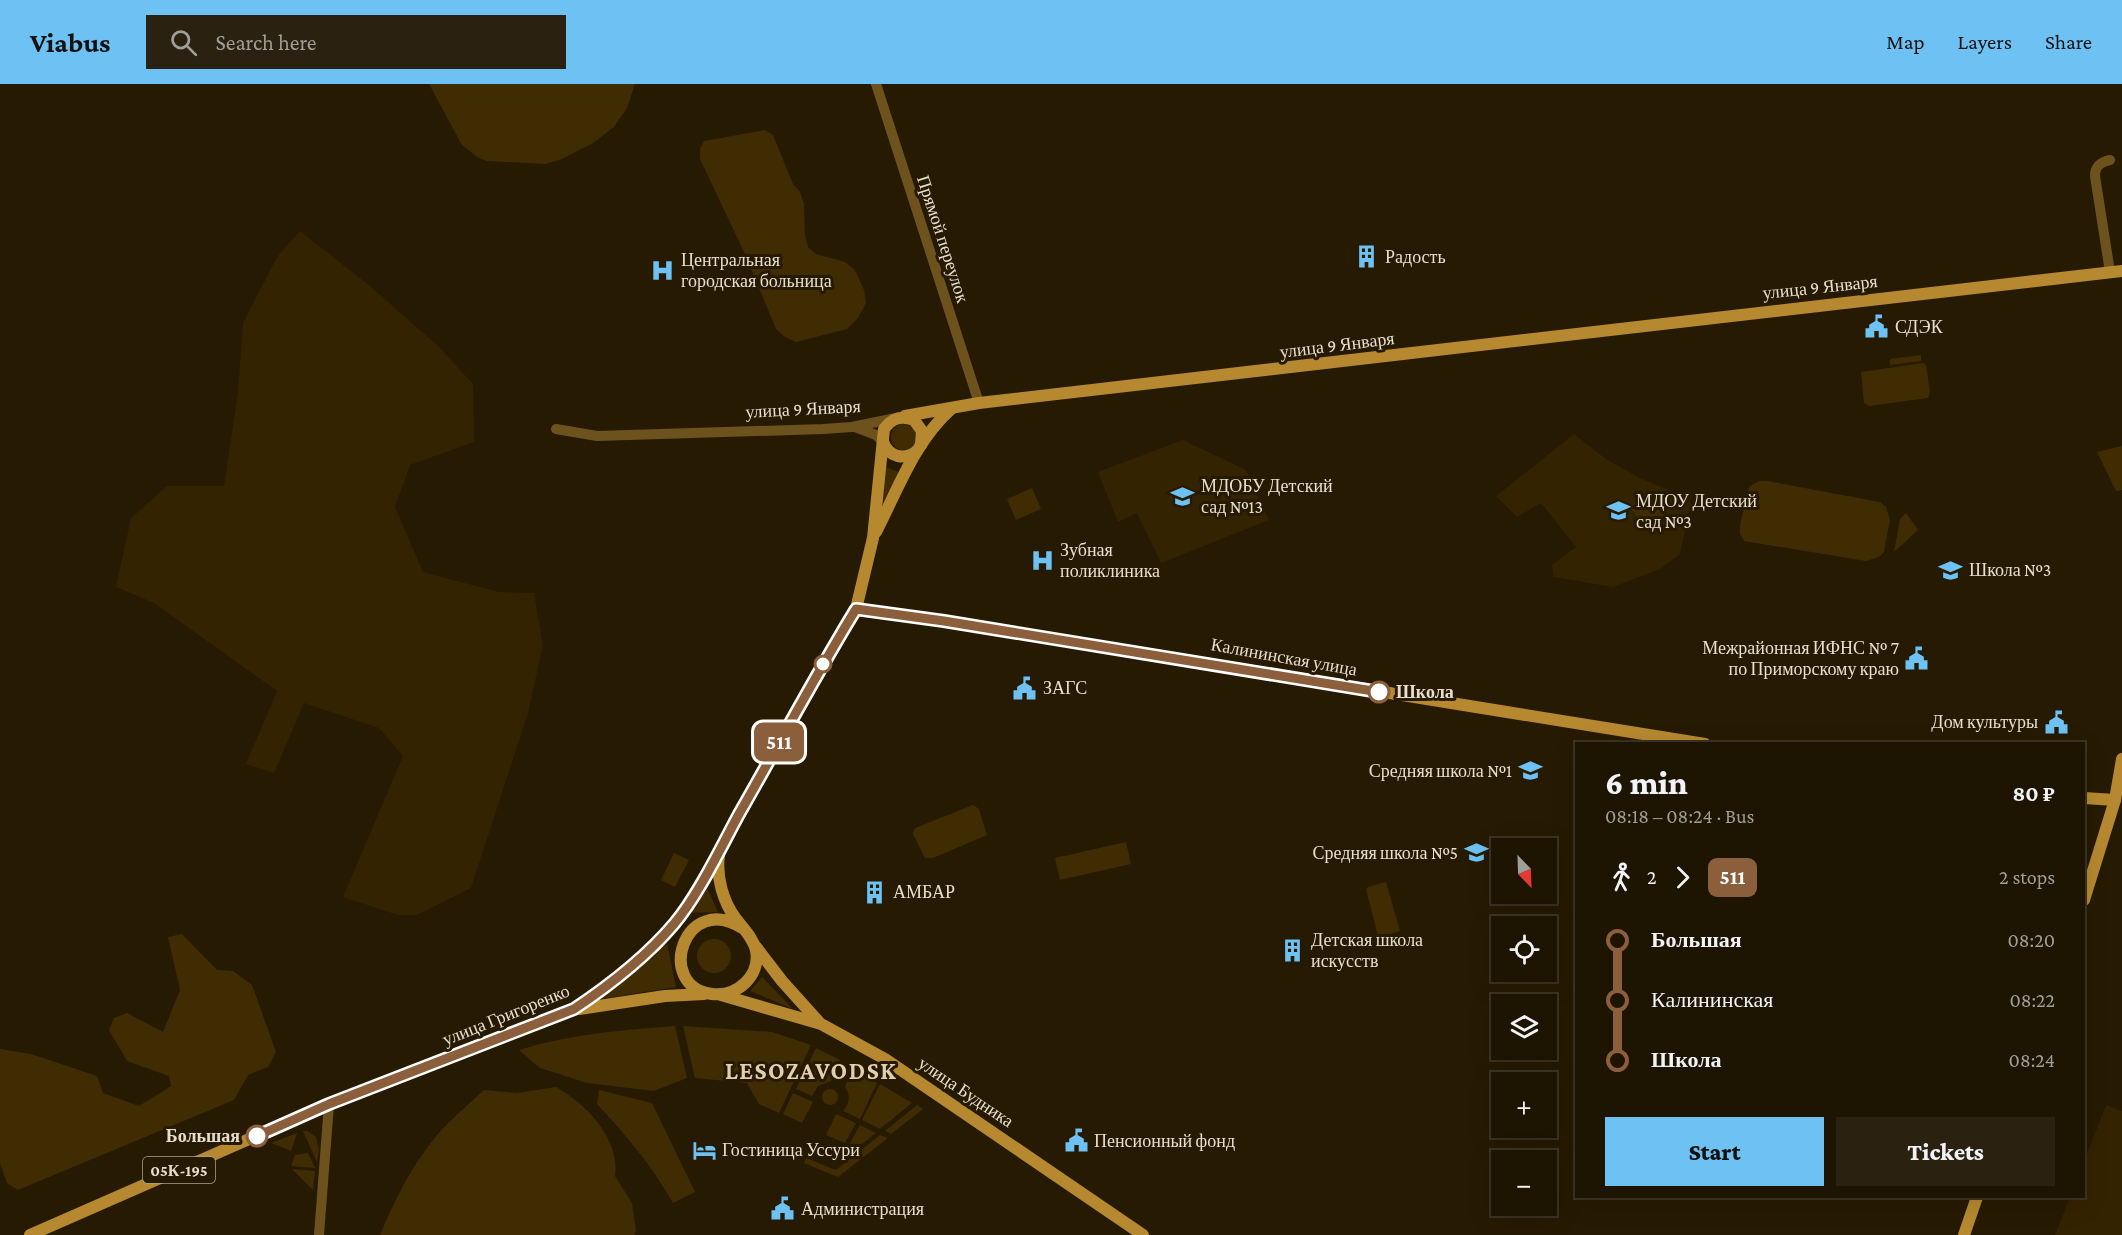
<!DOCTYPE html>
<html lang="en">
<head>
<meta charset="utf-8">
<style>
  body { margin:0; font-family:"Crimson Pro",serif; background:#2a2111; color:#f1f3f6; height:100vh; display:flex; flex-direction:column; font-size:22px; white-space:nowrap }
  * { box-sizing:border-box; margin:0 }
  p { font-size:20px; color:#a09e99 }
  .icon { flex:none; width:33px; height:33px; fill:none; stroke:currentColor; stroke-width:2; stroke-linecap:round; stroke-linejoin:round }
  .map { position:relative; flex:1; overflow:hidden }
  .side { position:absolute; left:1575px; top:658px; width:510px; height:456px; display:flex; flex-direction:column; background:#1d1402; border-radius:0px; box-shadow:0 6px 24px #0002,0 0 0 2px #3b3324 }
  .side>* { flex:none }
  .badge { padding:0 12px; border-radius:9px; font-size:21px; line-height:39px }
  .needle { width:39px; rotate:157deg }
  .buttons { position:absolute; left:1491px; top:754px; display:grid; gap:12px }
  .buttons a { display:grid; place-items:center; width:66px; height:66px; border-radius:0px; background:#1d1402; box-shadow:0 6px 24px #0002,0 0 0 2px #3b3324; font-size:30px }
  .map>.badge { position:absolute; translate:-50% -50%; box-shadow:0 0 0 3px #fff }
  .legs { display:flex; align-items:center; gap:9px; height:66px; padding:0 30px; font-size:20px }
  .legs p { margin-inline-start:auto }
  .headline { display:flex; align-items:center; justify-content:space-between; height:102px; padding:0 30px }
  h1 { font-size:33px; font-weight:800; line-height:45px }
  .action { display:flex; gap:12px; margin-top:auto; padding:12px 30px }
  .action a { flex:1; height:69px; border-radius:0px; background:#6dc2f3; color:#111; font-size:24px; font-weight:800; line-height:69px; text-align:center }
  .action a+a { background:#2a2111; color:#f1f3f6 }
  ul { padding:0 30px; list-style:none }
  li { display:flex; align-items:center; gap:21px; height:60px; font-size:22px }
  li i { display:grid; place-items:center; width:9px; height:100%; margin:0 8px; background:currentColor }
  li i::after { content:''; width:15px; height:15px; margin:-8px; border:4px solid; border-radius:50%; background:#1d1402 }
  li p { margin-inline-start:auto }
  li:first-child i { background:linear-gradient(#0000 50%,currentColor 0) }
  li:last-child i { background:linear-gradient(currentColor 50%,#0000 0) }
  header { display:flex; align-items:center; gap:36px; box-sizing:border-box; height:84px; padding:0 30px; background:#6dc2f3; color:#111 }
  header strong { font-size:28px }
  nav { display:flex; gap:33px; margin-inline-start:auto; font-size:21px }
  .search { width:420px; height:54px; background:#2a2111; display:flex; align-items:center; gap:15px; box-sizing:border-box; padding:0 21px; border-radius:0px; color:#a09e99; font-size:22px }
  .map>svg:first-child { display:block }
</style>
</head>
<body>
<header>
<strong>Viabus</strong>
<div class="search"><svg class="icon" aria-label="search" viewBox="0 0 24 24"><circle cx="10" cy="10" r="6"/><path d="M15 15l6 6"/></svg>Search here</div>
<nav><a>Map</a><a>Layers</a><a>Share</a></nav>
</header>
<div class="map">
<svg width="2122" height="1151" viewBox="0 0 2122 1151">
  <rect width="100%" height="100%" fill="#271a02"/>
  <g fill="#342301">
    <polygon points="300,147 370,202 439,263 473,300 474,358 410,381 395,423 423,488 499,508 534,509 543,561 528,629 471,804 417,831 398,831 343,813 403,672 379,644 304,619 274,689 246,680 277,607 154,519 116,503 131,434 167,402 224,402 238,308 243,239 277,173"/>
    <polygon points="1574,350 1606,375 1640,394 1683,412 1691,420 1680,470 1660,485 1613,503 1554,493 1552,481 1576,463 1541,419 1517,433 1496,412"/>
    <polygon points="1183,356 1246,386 1269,436 1161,479 1137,429 1118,438 1098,388"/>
    <polygon points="2106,1021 2122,1027 2122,1151 2055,1151 2070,1113 2084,1113 2084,1078"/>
  </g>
  <g fill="#402c02">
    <polygon points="429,0 635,0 627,24 614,43 593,59 560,76 545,80 487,77 477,73 462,61"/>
    <polygon points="765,46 773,51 793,100 800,108 804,120 805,151 808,163 816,170 845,178 855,186 864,206 866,219 858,234 847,245 796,258 785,253 776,245 745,170 700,75 700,65 704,57"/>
    <polygon points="1921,271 1921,277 1890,281 1890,275"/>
    <polygon points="1923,279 1926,281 1930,308 1928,314 1869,322 1864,319 1861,288"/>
    <circle cx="904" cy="353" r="13"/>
    <polygon points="2122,362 2122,406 2116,407 2097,368"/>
    <polygon points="886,383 899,388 879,426"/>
    <polygon points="1759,397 1768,397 1880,418 1886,423 1890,436 1884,468 1879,473 1866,477 1744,457 1740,450 1740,441 1747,409 1750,402"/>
    <polygon points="1032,404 1041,425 1016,436 1007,415"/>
    <polygon points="1646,409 1667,433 1649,447 1629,423"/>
    <polygon points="1906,429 1918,446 1894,468 1900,435"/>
    <polygon points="973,721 979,725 987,751 933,774 925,774 913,750 915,744"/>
    <polygon points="1126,758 1131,780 1060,796 1055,774"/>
    <polygon points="674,769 689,776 675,803 661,796"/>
    <polygon points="1386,798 1400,847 1381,853 1378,852 1366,805 1368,803"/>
    <polygon points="705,799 718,828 686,829"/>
    <polygon points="182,850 217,886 233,887 252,901 276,968 268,983 248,991 234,1016 18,1106 7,1099 0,1079 0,965 31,970 97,992 103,1009 139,1022 171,1002 169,992 127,977 109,946 114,934 127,929 163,948 180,906 168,853"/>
    <circle cx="714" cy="872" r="17"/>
    <polygon points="667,859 676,903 593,916"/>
    <polygon points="762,893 793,925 750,907"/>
    <path d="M675,942L687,994L654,1007L587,999L540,984L519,966C570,950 622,946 675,942Z"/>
    <polygon points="683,942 772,948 811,961 779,1029 759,1020 747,999 695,994"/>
    <polygon points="816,964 840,976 831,997 818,1002 812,1012 796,1005"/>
    <path d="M852,985L877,999L860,1035L843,1027C850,1019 851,1012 845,1003Z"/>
    <polygon points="880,1000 912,1019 880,1045 862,1036"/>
    <path d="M556,1003C586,1020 620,1054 615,1092L632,1119L636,1147L634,1151H380C395,1115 412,1081 437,1051C451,1035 469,1020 484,1006L517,1009Z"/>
    <circle cx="830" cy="1013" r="8"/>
    <path d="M599,1006L652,1019L695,1108L673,1119C652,1082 626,1051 597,1020Z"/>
    <polygon points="793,1009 813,1018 802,1039 783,1030"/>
    <polygon points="917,1021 923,1025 891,1050 885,1047"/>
    <polygon points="836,1030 856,1039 845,1059 826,1051"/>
    <polygon points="860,1041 876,1049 856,1065 849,1061"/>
    <polygon points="303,1047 307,1047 316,1053 319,1065 317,1078"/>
    <polygon points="297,1049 291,1067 271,1059"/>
    <polygon points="880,1051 888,1054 838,1093 804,1079 806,1074 836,1086"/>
    <polygon points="308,1069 315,1084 291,1082 295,1071"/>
    <polygon points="292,1085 315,1087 313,1106"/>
  </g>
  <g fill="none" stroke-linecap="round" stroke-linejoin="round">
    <g stroke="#6d521e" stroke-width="10">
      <polyline points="876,0 979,319"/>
      <path d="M2110,188L2095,92C2095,82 2101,78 2110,76"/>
      <polyline points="855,343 876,351 883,358"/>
      <polyline points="556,345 597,352 823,345 852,343 896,334"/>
      <polyline points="319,1151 329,1020"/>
    </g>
    <g stroke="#b68931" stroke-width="12">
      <polyline points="905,332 979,319 2122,187"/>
      <path d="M883,358C889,373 904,377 917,367"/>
      <path d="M876,448C898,405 915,357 951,325"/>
      <polyline points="856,525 944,537 1705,660"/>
      <polyline points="2084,714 2115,716"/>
      <path d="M719,771C716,793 723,818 736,835C744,845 753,854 756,866C761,892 737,913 712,910C654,903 684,805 744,845"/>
      <polyline points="2084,816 2115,716 2122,675"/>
      <polyline points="756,863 782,897 818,937"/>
      <polyline points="721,911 821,940 885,975 1143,1151"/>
      <polyline points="579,925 665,912 704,910"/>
      <path d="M30,1151L329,1020L574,925L599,908L656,861L682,830L720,767L810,602L856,525L873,454L884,345C892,334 901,331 914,336L922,347L921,361"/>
      <polyline points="1964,1151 1977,1113"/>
    </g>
  </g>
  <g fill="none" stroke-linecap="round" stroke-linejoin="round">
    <defs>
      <path id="line-1" d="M257,1052L329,1020L574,925C610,901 646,873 674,840C699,810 720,765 739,730C778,662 815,592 856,525L944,537L1379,608"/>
    </defs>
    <use href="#line-1" stroke="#fff" stroke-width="14"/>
    <use href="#line-1" stroke="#8b5e3c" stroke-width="9"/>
  </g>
  <defs>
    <symbol id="building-bare" viewBox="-9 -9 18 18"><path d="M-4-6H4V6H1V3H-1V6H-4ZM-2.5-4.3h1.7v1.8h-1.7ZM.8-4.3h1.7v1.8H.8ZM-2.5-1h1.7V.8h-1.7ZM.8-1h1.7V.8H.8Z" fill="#6dc2f3" stroke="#271a02" stroke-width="2.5" paint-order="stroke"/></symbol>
    <symbol id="hospital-bare" viewBox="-9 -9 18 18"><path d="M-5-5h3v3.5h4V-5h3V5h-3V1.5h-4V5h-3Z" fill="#6dc2f3" stroke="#271a02" stroke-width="2.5" paint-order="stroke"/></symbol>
    <symbol id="civic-bare" viewBox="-9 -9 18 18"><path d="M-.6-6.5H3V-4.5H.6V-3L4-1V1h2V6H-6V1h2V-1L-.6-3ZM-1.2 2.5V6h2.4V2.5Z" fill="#6dc2f3" stroke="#271a02" stroke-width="2.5" paint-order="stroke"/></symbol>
    <symbol id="school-bare" viewBox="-9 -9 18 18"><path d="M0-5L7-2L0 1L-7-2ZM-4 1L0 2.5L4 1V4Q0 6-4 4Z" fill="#6dc2f3" stroke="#271a02" stroke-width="2.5" paint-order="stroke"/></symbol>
    <symbol id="hotel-bare" viewBox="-9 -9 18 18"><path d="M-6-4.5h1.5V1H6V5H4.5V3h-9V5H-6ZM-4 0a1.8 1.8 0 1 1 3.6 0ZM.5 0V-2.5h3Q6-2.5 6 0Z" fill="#6dc2f3" stroke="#271a02" stroke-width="2.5" paint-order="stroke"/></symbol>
  </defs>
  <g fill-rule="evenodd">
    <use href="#building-bare" x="1350" y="156" width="33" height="33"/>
    <use href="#hospital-bare" x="646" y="170" width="33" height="33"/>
    <use href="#civic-bare" x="1860" y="226" width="33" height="33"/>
    <use href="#school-bare" x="1166" y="396" width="33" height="33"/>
    <use href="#school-bare" x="1602" y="410" width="33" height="33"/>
    <use href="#hospital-bare" x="1026" y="460" width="33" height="33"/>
    <use href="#school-bare" x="1934" y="470" width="33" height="33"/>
    <use href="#civic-bare" x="1900" y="558" width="33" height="33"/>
    <use href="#civic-bare" x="1008" y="588" width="33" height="33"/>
    <use href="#civic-bare" x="2040" y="622" width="33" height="33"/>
    <use href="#school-bare" x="1514" y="670" width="33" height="33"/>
    <use href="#school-bare" x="1460" y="752" width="33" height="33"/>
    <use href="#building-bare" x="858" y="792" width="33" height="33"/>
    <use href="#building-bare" x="1276" y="850" width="33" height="33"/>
    <use href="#civic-bare" x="1060" y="1040" width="33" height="33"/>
    <use href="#hotel-bare" x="688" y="1050" width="33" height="33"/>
    <use href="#civic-bare" x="766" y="1108" width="33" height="33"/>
  </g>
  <g fill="#fff" stroke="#8b5e3c" stroke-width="3">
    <circle cx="823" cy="580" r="8"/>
    <circle cx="1379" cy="608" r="10"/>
    <circle cx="257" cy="1052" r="10"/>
  </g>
  <g text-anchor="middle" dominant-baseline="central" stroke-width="6" stroke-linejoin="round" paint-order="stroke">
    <rect fill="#271a02" stroke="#ada392" stroke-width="1.5" x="143" y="1073" width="72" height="26" rx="4.5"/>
    <g font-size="16" font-weight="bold" fill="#e7ded0">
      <text x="179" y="1086">05К-195</text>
    </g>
    <g font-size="18" fill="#e7ded0" stroke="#271a02">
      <text transform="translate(943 155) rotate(72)">Прямой переулок</text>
      <text transform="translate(1820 203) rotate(-6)">улица 9 Января</text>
      <text transform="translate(1337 261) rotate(-7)">улица 9 Января</text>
      <text transform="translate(803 325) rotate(-3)">улица 9 Января</text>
      <text transform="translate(1284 573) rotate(10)">Калининская улица</text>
      <text transform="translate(506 931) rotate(-22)">улица Григоренко</text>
      <text transform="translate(966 1008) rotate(34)">улица Будника</text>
    </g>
    <g font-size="18" fill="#e7ded0" stroke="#271a02" text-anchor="start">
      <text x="1385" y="173">Радость</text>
      <text x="681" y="176">Центральная<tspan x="681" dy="21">городская больница</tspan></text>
      <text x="1895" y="243">СДЭК</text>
      <text x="1201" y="402">МДОБУ Детский<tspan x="1201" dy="21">сад №13</tspan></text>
      <text x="1636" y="417">МДОУ Детский<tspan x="1636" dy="21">сад №3</tspan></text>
      <text x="1060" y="466">Зубная<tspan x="1060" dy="21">поликлиника</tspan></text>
      <text x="1969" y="486">Школа №3</text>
      <text x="1899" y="564" text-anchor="end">Межрайонная ИФНС № 7<tspan x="1899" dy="21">по Приморскому краю</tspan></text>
      <text x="1043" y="604">ЗАГС</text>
      <text x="2038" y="638" text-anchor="end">Дом культуры</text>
      <text x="1512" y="687" text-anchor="end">Средняя школа №1</text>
      <text x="1458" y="769" text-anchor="end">Средняя школа №5</text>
      <text x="893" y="808">АМБАР</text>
      <text x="1311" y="856">Детская школа<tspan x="1311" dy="21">искусств</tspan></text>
      <text x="1094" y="1057">Пенсионный фонд</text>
      <text x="722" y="1066">Гостиница Уссури</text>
      <text x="801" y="1125">Администрация</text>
    </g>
    <g font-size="18" font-weight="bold" fill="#e7ded0" stroke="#271a02" text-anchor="start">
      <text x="1396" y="608">Школа</text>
      <text x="240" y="1052" text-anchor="end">Большая</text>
    </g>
    <g font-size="24" font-weight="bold" letter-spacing="1.5" fill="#e0cfb1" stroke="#271a02">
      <text x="811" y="986">LESOZAVODSK</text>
    </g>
  </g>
</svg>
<div class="buttons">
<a><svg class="needle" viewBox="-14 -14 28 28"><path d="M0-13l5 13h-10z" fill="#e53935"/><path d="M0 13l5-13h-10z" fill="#a09e99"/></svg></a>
<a><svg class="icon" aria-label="locate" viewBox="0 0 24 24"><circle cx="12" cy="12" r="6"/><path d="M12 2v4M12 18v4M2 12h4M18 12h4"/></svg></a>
<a><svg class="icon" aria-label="layers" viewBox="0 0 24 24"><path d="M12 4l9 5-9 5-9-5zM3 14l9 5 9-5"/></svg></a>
<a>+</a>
<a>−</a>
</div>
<b class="badge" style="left:779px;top:658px;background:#8b5e3c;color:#fff">511</b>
<section class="side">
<div class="headline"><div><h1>6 min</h1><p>08:18 – 08:24 · Bus</p></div><b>80 ₽</b></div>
<div class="legs"><svg class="icon" aria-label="walk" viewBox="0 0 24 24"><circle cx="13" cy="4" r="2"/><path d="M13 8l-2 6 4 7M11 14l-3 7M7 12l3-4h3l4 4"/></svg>2<svg class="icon" aria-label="forward" viewBox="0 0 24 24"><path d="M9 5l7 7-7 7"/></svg><b class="badge" style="background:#8b5e3c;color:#fff">511</b><p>2 stops</p></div>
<ul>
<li><i style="color:#8b5e3c"></i><b>Большая</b><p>08:20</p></li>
<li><i style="color:#8b5e3c"></i><span>Калининская</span><p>08:22</p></li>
<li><i style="color:#8b5e3c"></i><b>Школа</b><p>08:24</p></li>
</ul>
<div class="action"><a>Start</a><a>Tickets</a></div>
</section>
</div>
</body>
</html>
